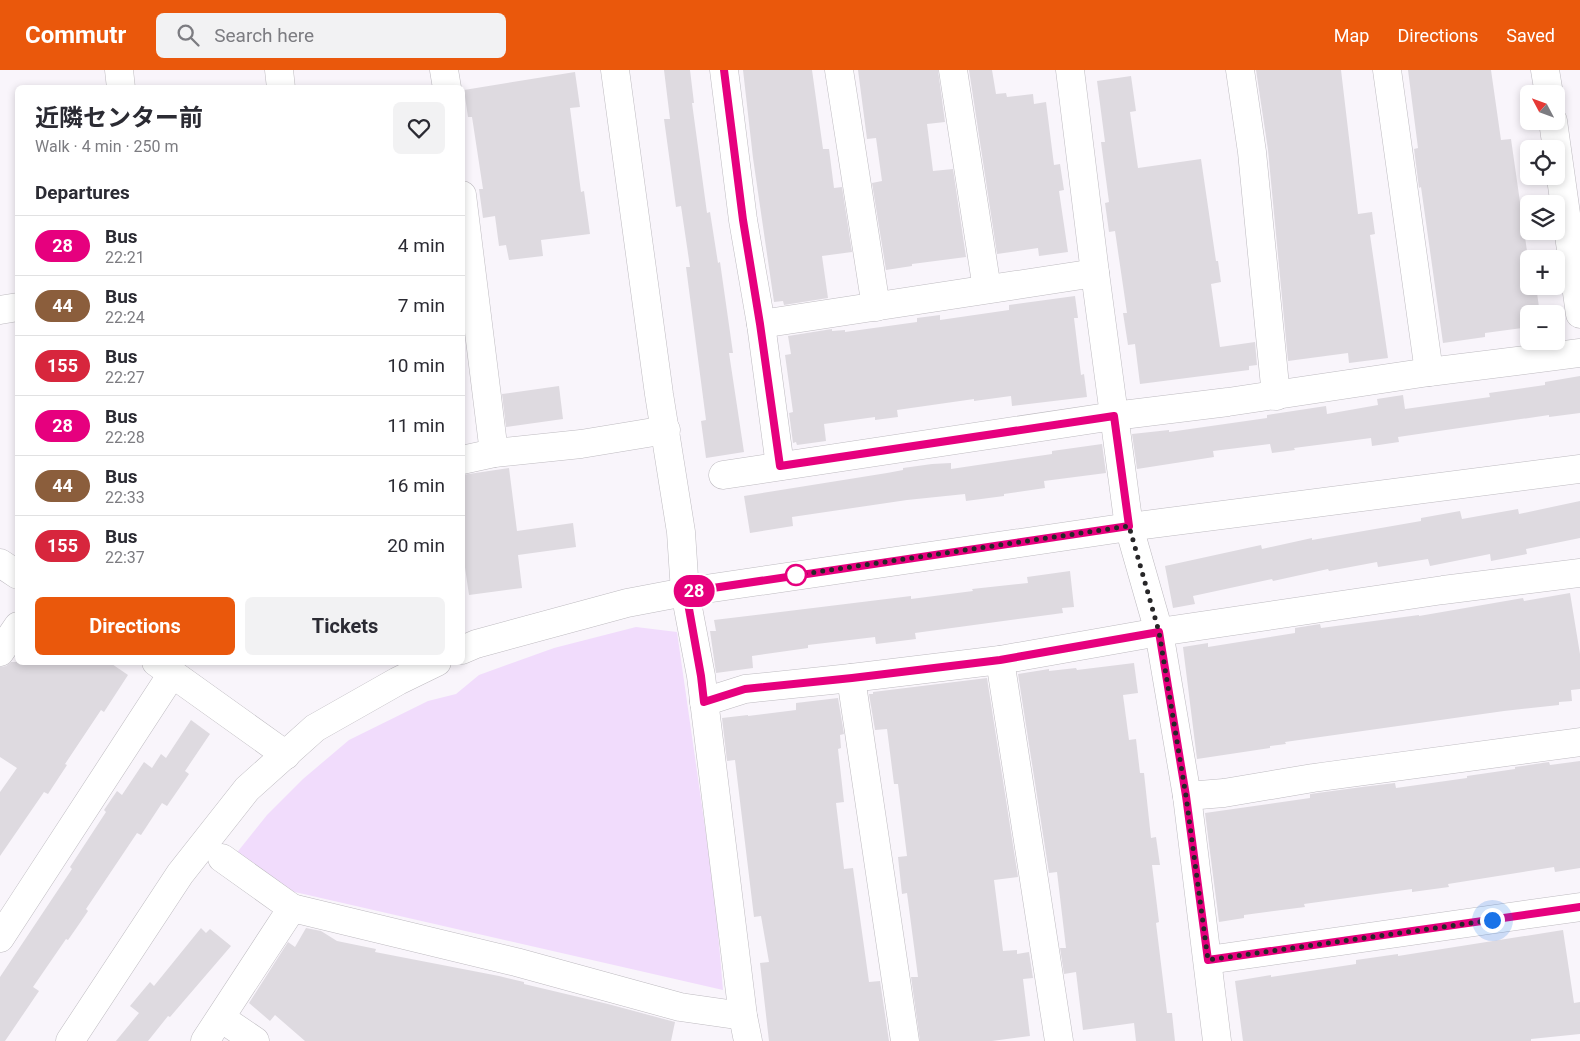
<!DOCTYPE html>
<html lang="en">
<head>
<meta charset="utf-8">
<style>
  body { margin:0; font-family:Roboto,"Noto Sans JP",sans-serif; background:#f2f2f3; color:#2b2b33; height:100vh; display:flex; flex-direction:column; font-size:19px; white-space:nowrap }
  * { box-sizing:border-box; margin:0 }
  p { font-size:16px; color:#7c7c81 }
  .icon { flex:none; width:28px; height:28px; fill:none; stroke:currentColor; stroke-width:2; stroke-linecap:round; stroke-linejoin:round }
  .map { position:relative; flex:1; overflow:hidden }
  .sheet { position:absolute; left:15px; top:15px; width:450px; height:580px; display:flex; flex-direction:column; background:#fff; border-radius:8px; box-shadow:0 2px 8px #0003 }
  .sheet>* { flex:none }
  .badge { padding:0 10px; border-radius:16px; font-size:18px; line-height:32px }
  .needle { width:32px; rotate:311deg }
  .buttons { position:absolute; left:1520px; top:15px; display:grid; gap:10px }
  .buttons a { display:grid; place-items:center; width:45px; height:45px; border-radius:8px; background:#fff; box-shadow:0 2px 8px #0003; font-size:25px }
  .you { position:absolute; width:25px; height:25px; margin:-12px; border:4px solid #fff; border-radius:50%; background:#1a73e8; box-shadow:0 0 0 8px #1a73e833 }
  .map>.badge { position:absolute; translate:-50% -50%; box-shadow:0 0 0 2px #fff }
  h2 { padding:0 20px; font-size:19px; line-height:45px }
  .round { display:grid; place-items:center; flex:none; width:52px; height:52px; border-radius:8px; background:#f2f2f3 }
  .overview { display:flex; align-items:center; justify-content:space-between; height:85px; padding:0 20px }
  h1 { font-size:24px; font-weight:700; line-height:38px }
  .cta { display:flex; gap:10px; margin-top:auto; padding:10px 20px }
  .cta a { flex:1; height:58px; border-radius:8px; background:#ea580c; color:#fff; font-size:20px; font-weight:700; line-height:58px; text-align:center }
  .cta a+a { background:#f2f2f3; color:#2b2b33 }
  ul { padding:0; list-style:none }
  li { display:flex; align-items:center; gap:15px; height:60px; padding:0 20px; border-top:1px solid #e1e1e2 }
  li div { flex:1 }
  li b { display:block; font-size:19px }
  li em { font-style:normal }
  li .badge { min-width:55px; font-weight:700; text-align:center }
  header { display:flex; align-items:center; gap:30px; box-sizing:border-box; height:70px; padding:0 25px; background:#ea580c; color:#fff }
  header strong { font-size:24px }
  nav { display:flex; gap:28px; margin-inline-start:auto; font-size:18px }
  .search { width:350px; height:45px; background:#f2f2f3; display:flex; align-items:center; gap:12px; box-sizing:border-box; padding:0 18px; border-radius:8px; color:#7c7c81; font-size:19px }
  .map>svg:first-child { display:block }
</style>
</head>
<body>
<header>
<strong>Commutr</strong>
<div class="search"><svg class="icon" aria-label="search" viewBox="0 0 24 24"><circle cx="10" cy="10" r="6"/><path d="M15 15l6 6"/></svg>Search here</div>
<nav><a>Map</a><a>Directions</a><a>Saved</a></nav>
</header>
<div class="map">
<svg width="1580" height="971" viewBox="0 0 1580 971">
  <rect width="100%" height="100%" fill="#f9f5fb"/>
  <polygon fill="#f1dcfc" points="636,557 677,562 715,827 723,920 286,820 235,785 267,745 303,709 349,670 428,631 456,624 479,605 554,578"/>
  <g fill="#dedae0">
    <polygon points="664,0 690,0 694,33 692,33 707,143 710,142 718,193 720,192 733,283 729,283 744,382 706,388 701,351 706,350 686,197 690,197 681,136 676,137 664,49 670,49"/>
    <polygon points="743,0 812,0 823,79 829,79 834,118 842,117 852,182 822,186 828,228 784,235 783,231 774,232 753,88"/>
    <polygon points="858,0 938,0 945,52 927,54 933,101 953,99 966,187 912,194 912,196 886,200 872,113 882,111 876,68 867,69"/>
    <polygon points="969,0 992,0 996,24 1006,23 1007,27 1033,24 1034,34 1046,32 1054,95 1060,94 1064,120 1059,121 1068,182 1039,186 1038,178 997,184"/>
    <polygon points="1256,0 1341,0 1358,144 1372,142 1375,164 1370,165 1388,288 1349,293 1348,283 1288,291 1268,80"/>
    <polygon points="1408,0 1491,0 1501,70 1511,69 1527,181 1531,181 1532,189 1529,189 1529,216 1536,216 1540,244 1529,244 1529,257 1485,263 1485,267 1443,273 1421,117 1419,118 1414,79 1418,78"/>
    <polygon points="575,2 580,37 570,38 581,122 584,121 590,164 541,170 543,186 509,190 506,175 499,176 495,146 483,148 479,119 483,119 472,47 468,47 464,20"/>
    <polygon points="1131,6 1136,41 1130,42 1138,98 1201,89 1216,191 1218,191 1221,212 1211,214 1220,277 1255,272 1257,295 1249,296 1249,300 1140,314 1135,274 1128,275 1123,243 1127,243 1115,161 1109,162 1105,133 1109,132 1101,72 1105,72 1097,11"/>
    <polygon points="1075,226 1078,248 1074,248 1081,305 1084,304 1087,327 1012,336 1011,326 974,331 974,329 897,340 898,347 875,350 875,347 824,354 826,371 797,375 796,372 793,373 789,343 793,342 785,285 791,284 788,266 832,259 832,261 845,260 845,262 917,252 917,248 940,245 940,250 1009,240 1009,235"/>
    <polygon points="1580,306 1580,343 1549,347 1549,345 1398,367 1399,372 1372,376 1371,368 1294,378 1295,380 1272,383 1270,374 1213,381 1214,387 1137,399 1132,364 1169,360 1169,362 1267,348 1267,345 1326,336 1327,344 1378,335 1377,329 1403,325 1405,339 1490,327 1489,323 1545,315 1545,312"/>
    <polygon points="559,316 563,349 506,357 502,324"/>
    <polygon points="1102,374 1106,403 1044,411 1045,418 1004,424 1004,426 966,431 965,424 907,430 792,447 793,456 750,463 744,426 887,403 903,400 903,398 932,394 951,393 951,399 1052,384 1052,381"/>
    <polygon points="509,398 517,461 573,453 576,477 518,485 522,518 469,525 462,477 462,405"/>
    <polygon points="1580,431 1580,468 1526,479 1527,484 1491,491 1490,484 1430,496 1428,489 1378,497 1377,492 1329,501 1328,499 1273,511 1272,509 1193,526 1195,534 1173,538 1165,496 1261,475 1262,479 1312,468 1312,470 1421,451 1421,448 1460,441 1462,449 1518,439 1519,444"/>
    <polygon points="1070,501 1074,537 1062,538 1063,543 915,563 916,569 876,574 875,567 808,575 808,578 752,586 753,598 716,603 710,561 716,561 714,550 911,526 911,529 973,521 972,519 1028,513 1027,507"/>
    <polygon points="1570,523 1580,584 1580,619 1571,620 1572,631 1559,632 1559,635 1504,641 1285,672 1286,674 1270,676 1270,678 1197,689 1183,577 1208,573 1208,577 1295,563 1295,558 1320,554 1321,558 1419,545 1419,546 1523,528 1524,531"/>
    <polygon points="11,592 109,592 128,605 104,642 101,640 65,694 67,695 48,724 44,722 0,786 0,722 17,698 0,687 0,597 6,596"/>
    <polygon points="1134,593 1138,623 1123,625 1129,670 1136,669 1140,703 1144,703 1151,768 1156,767 1160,795 1152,795 1159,852 1156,853 1167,943 1172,943 1175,971 1136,971 1134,953 1083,960 1076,902 1064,904 1060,878 1066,878 1057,802 1049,803 1018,604 1049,599 1049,601 1076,598 1077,600"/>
    <polygon points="987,608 1018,807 994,810 1003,881 1017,880 1017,884 1029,882 1033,908 1023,909 1030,966 992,971 920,971 911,907 918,907 907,823 902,824 898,787 907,786 898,714 894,714 887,659 875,660 869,624 873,624 873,622"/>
    <polygon points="838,628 844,664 840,665 841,678 838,679 844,732 836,733 844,799 853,798 869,912 880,911 889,971 769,971 760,893 769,892 761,846 754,847 735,690 727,691 722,648 748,645 748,646 796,640 796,633"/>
    <polygon points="191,650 210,664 185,701 189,704 167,736 162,733 141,765 137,763 86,839 88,841 75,860 68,870 66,869 33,917 39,921 5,971 0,971 0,907 72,799 70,797 106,742 104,740 117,721 122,725 144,692 152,698 161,684 166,688"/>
    <polygon points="1580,691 1580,798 1555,802 1554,797 1448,814 1449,817 1412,822 1412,819 1304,834 1305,837 1244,845 1244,848 1219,852 1205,743 1310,728 1310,724 1362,717 1395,713 1396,718 1467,708 1467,706 1515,699 1515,697 1549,692 1550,695"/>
    <polygon points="201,858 206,863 210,859 231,876 170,947 168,946 148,971 116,971 139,943 130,936 150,912 154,916"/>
    <polygon points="306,858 321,861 337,871 376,879 375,882 499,906 524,912 524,914 608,934 675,952 671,971 305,971 275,945 270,951 249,933 288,872 295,877"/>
    <polygon points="1563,860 1574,933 1580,932 1580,964 1531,969 1531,971 1243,971 1235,911 1271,905 1271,907 1356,894 1356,890 1398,884 1398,886"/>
  </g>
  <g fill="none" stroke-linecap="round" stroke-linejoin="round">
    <defs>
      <g id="minor">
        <polyline points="119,0 121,18"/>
        <polyline points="279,0 281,18"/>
        <polyline points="444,0 447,18"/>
        <polyline points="615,0 659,324 681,462 685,522 701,606 743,946 748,971"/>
        <polyline points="724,0 743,150 761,254 780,396"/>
        <polyline points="839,0 876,237"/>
        <polyline points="953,0 987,219"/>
        <polyline points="1070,0 1095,203 1129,457 1159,562 1187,726 1217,971"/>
        <polyline points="1240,0 1252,82 1276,326"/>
        <polyline points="1387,0 1429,302"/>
        <polyline points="1545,0 1549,24"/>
        <polyline points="1553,51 1580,244"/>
        <polyline points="462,125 494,383"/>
        <polyline points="0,240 18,237"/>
        <polyline points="761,254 1095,203"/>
        <polyline points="462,390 494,383 581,374 666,360"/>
        <polyline points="723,405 1114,346 1228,332 1429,302 1580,283"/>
        <polyline points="0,493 18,505"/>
        <polyline points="0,582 18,556"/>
        <polyline points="1000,590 1059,971"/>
        <polyline points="156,592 286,685"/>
        <polyline points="851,608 905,971"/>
        <polyline points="704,632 745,619 851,608 1000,590 1159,562 1443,520 1580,503"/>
        <polyline points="1187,726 1224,723 1313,708 1580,672"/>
        <polyline points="222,788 292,838"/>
        <polyline points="0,868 172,604"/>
        <polyline points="1208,890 1580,837"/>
        <polyline points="221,948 255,971"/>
        <polyline points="205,971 292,838 516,892 680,937 743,946"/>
      </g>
      <g id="tertiary">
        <polyline points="462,580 476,574 627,533 685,522 1129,457 1580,399"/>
        <polyline points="70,971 180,804 247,719 315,658 398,611 437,592"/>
      </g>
    </defs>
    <use href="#minor" stroke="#bebbc0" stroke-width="29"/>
    <use href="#tertiary" stroke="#bebbc0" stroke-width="29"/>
    <use href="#minor" stroke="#fff" stroke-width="28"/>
    <use href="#tertiary" stroke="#fff" stroke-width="28"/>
  </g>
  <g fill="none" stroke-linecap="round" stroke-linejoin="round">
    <defs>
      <polyline id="line" points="724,0 743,150 760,254 780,396 1114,346 1129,456 686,522 701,606 704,632 745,619 852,608 1000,590 1159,562 1186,726 1208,890 1580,837"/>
    </defs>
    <use href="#line" stroke="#fff" stroke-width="11"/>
    <use href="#line" stroke="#e6007e" stroke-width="8"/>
    <polyline stroke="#272628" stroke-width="5" stroke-dasharray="0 9" points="796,505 1129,456 1159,562 1186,726 1208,890 1492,850"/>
  </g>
  <circle fill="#fff" stroke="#e6007e" stroke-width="2.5" cx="796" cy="505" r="10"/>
</svg>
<div class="buttons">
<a><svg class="needle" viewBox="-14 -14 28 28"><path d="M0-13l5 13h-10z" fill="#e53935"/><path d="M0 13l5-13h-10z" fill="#7c7c81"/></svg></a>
<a><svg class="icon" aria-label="locate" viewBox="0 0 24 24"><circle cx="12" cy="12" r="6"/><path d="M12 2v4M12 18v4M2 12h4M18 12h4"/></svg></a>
<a><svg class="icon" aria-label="layers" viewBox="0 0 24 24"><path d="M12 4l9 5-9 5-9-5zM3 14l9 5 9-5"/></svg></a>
<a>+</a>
<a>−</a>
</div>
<div class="you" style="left:1492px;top:850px"></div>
<b class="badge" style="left:694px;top:521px;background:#e6007e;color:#fff">28</b>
<section class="sheet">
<div class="overview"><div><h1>近隣センター前</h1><p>Walk · 4 min · 250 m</p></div><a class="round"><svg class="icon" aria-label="heart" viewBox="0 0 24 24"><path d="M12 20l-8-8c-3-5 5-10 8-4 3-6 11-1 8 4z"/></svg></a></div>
<h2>Departures</h2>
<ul>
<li><span class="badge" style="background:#e6007e;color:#fff">28</span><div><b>Bus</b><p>22:21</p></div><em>4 min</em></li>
<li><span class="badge" style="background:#8b5e3c;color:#fff">44</span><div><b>Bus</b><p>22:24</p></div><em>7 min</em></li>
<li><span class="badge" style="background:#d7263d;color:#fff">155</span><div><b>Bus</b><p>22:27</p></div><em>10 min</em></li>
<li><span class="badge" style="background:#e6007e;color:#fff">28</span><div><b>Bus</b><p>22:28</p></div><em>11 min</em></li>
<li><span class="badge" style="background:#8b5e3c;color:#fff">44</span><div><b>Bus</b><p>22:33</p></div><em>16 min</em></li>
<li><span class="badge" style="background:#d7263d;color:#fff">155</span><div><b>Bus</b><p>22:37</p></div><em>20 min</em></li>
</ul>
<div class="cta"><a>Directions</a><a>Tickets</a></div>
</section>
</div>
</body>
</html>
